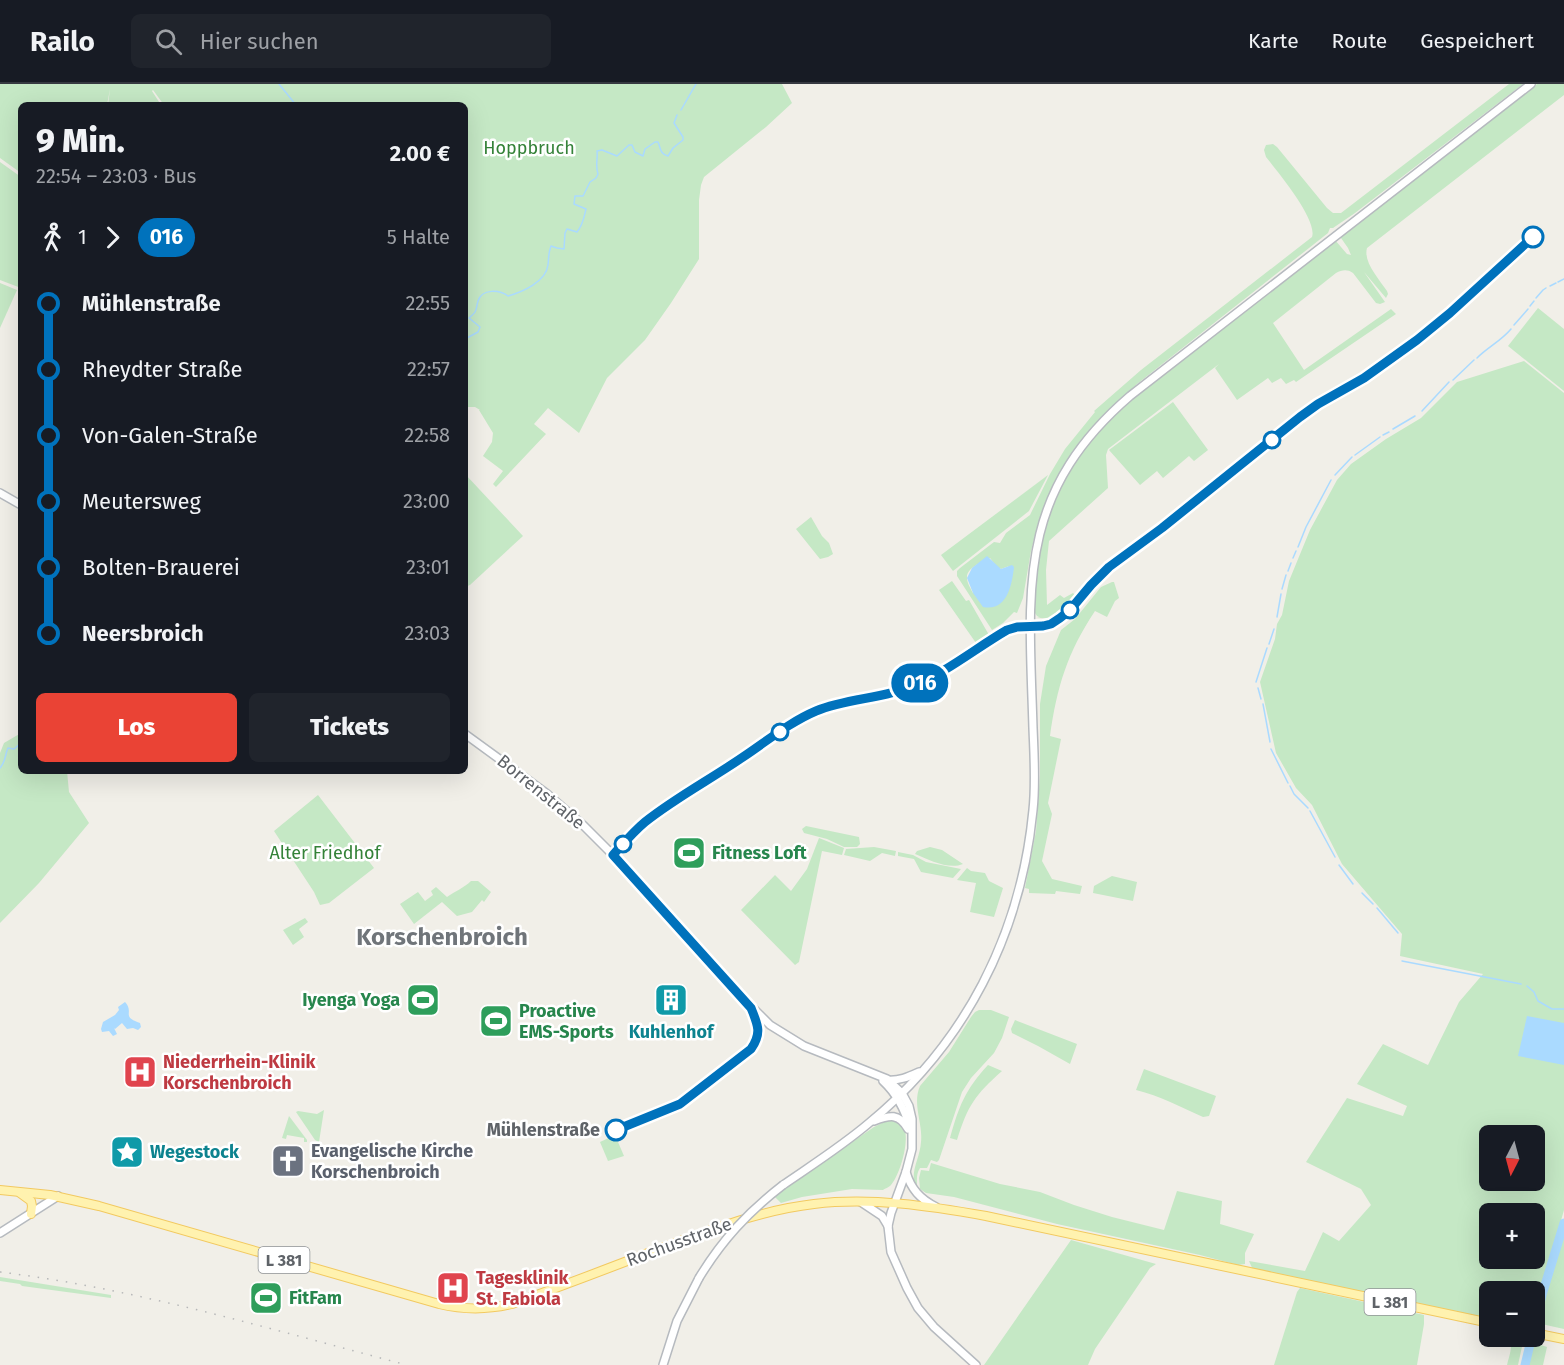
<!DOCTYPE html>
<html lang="de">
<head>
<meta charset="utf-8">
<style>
  body { margin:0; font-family:"Fira Sans",sans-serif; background:#20242c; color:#f1f3f6; height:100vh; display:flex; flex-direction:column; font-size:22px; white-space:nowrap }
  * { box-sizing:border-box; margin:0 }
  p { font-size:20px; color:#9ea1a6 }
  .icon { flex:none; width:33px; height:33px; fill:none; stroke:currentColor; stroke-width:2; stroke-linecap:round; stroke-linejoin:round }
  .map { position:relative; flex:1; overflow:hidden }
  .drawer { position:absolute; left:18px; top:18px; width:450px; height:672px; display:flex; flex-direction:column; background:#171b24; border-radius:9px; box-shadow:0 6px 24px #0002 }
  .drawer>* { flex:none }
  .badge { padding:0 12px; border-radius:20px; font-size:21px; line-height:39px }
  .needle { width:39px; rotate:186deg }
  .tools { position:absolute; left:1479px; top:1041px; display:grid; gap:12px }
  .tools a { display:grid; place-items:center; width:66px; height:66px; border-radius:9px; background:#171b24; box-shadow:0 6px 24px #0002; font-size:30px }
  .map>.badge { position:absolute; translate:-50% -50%; box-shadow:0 0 0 3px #fff }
  .legs { display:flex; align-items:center; gap:9px; height:66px; padding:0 18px; font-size:20px }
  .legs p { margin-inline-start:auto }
  .headline { display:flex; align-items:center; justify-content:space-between; height:102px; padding:0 18px }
  h1 { font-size:33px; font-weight:800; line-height:45px }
  .button { display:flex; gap:12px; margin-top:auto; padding:12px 18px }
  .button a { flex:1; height:69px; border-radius:9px; background:#ea4335; color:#fff; font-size:24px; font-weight:800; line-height:69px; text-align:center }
  .button a+a { background:#20242c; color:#f1f3f6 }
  ul { padding:0 18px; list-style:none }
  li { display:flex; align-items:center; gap:21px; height:66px; font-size:22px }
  li i { display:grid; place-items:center; width:9px; height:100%; margin:0 8px; background:currentColor }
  li i::after { content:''; width:15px; height:15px; margin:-8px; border:4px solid; border-radius:50%; background:#171b24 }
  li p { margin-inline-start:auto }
  li:first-child i { background:linear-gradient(#0000 50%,currentColor 0) }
  li:last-child i { background:linear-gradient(currentColor 50%,#0000 0) }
  header { display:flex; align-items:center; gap:36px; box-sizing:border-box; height:84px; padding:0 30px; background:#171b24; border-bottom:2px solid #363941 }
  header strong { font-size:28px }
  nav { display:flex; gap:33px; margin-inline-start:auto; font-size:21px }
  .search { width:420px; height:54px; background:#20242c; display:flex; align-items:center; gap:15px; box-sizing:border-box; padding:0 21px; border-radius:9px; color:#9ea1a6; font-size:22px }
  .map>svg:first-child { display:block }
</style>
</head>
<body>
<header>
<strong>Railo</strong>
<div class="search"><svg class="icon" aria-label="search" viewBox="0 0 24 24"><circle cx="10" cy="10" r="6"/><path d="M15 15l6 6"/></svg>Hier suchen</div>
<nav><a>Karte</a><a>Route</a><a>Gespeichert</a></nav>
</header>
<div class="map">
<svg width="1564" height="1281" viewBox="0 0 1564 1281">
  <rect width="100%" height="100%" fill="#f1efe8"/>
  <g fill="#c5e8c5" fill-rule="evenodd">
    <polygon points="0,0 782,0 792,19 766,43 704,93 701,101 699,116 699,175 671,219 645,256 607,294 579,349 548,324 534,340 546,350 496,403 493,400 503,387 483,372 492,358 493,349 479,326 480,326 475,323 465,323 465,21 164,21 153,6 152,7 161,21 108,21 110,5 107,21 21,21 21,89 0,74"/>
    <path d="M1509,0H1523L1355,129L1333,144H1330L1328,149L1137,300L1092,344L1065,382L1049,412L1038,440L1031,467L1023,514L1017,529L1014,528L1003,539L992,546L957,492V487L960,484L994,458L1000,459L1006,449L1030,431L1050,390L1065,365L1095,328L1094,327L1141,286L1312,153C1318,136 1277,87 1266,73L1264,66L1266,61L1273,60L1277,63L1327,124L1333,129H1341ZM990,474L997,483L1001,485L1009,482L973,509C971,505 967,499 967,494C966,484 982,478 990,474Z"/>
    <path d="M1537,0H1564V11L1367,164C1363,178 1379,195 1387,207L1388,210L1386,214L1364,188L1385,218L1380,220L1376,219L1353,189C1347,185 1342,186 1336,189L1273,239L1304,286L1391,225L1396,230L1296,298L1294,296L1286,300L1281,294L1272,299L1268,294L1237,316L1215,284L1219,280L1108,365L1106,371L1108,404L1049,457L1046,486L1047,521L1060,511L1064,514L1073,509L1077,513C1068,524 1053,539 1037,533L1039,532H1037L1035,529C1035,504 1037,466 1044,442C1055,407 1075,374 1098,347C1107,336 1119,328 1129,318L1335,156L1347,170L1351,171L1348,164L1341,154V152Z"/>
    <polygon points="0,78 21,93 21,204 0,196"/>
    <polygon points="0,199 17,206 0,244"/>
    <polygon points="1538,224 1564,245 1564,307 1508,262"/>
    <path d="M1524,277L1564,309V1126L1535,1228L1534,1208H1490L1489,1235L1253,1186L1249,1177L1305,1187L1323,1148L1339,1157L1371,1121L1361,1105L1306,1078L1347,1014L1403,1032L1407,1022L1357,1000L1383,960L1428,981L1459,918L1483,890L1400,872L1402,850L1342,780L1312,721L1296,704L1276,669L1260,598L1275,555L1277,540L1282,531L1289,497L1310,446L1337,396L1351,380L1386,355L1421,334L1457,298ZM1490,1052H1534V1096H1490ZM1490,1130H1534V1174H1490Z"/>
    <polygon points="1173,318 1208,366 1194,377 1189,372 1163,394 1157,387 1140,401 1109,366"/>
    <polygon points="465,390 523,452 470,501 465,503"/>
    <polygon points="1048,391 1029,427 953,487 941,471"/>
    <polygon points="811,433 822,452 829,459 833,470 828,473 820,475 796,445"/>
    <polygon points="952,497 966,517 969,516 989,551 976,559 939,506"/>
    <path d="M1112,498H1114L1119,514L1115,517L1107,533L1095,527C1067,569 1057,603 1050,652L1061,655L1048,719L1052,730L1042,777L1052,795L1082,802L1080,810L1056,807L1055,810L1029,809V805L1025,804L1036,747L1040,691V620L1046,582L1061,546L1075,535L1101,503Z"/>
    <polygon points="21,649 21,687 67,687 69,708 89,739 39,799 0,839 0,669 4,659"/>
    <polygon points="318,711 374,784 329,819 320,821 314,808 274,747"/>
    <polygon points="806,742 859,753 860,760 857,763 844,763 827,755 804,749 802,745"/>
    <polygon points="819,754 844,764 842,771 822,767 799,878 795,881 741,826 775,791 791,807 807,785"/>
    <polygon points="874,763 896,767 895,772 882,769 870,777 844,771 846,765"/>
    <path d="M930,763L942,766L963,780C949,786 929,776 915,770L917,767Z"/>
    <polygon points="898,768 913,771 926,778 961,785 953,794 921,788 914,775 898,772"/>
    <polygon points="967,784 971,787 985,789 989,797 1003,804 994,833 970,828 976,799 957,796"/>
    <polygon points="1112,792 1137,798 1133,817 1093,809 1094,802"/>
    <path d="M471,797H478L491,808L484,818L482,816L472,828L457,832L442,818L414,840L400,820L418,808L425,817L433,811L431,807L436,803L447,813C455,807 464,804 471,797Z"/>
    <polygon points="305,834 308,838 299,845 304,853 293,861 283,846"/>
    <path d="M979,926H991L1009,933L1002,954L994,969L971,994L962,1008L939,1076L937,1078L931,1076L927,1084H920C916,1090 917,1096 917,1103L916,1104C909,1088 920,1075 921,1058C923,1039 912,1020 920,1002L949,968L971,933L975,928Z"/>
    <polygon points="1015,936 1077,960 1070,980 1038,962 1012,949 1011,945"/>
    <path d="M988,981L1002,987C975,1011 968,1021 957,1056L950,1054C959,1022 965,1006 988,981Z"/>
    <path d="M1144,985L1216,1012L1209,1032L1203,1033C1181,1023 1160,1012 1136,1006Z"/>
    <polygon points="324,1026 319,1058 315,1056 296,1028 298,1027 317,1030"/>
    <polygon points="289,1032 307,1056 307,1058 304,1058 304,1054 287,1051 286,1055 282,1054"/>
    <path d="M892,1036C897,1037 902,1039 904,1044C910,1056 900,1091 891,1101C888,1104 886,1104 883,1106L852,1105L802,1113L781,1119L775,1113L788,1102L874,1043L886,1037Z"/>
    <polygon points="615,1051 624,1072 608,1077 600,1058"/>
    <polygon points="931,1079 1000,1100 1040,1108 1074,1121 1112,1133 1164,1146 1177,1107 1222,1117 1220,1140 1254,1150 1245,1169 1245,1180 1238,1181 1200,1171 1057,1140 954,1113 926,1109 920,1105 919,1094 921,1086 929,1087"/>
    <polygon points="1564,1148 1564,1245 1537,1239"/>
    <polygon points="1071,1156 1156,1180 1150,1184 1095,1265 1088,1281 984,1281"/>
    <polygon points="0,1193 111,1211 111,1214 22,1202 20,1200 0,1197"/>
    <polygon points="1300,1204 1424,1231 1424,1240 1417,1281 1274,1281 1297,1208"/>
    <path d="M1510,1255L1523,1258L1518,1281H1507C1509,1273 1513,1262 1510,1255Z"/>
    <polygon points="1532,1258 1547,1263 1543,1281 1527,1281"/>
  </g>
  <g fill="#aadaff">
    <path d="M987,472L1001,485L1012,481L1014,483C1012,501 1007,528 983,523L973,509L967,494L972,484Z"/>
    <path d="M125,918C135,929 120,932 140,939L141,943L138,946L133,944L127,945L122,939L115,945L114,944L117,950L113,952L109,947L102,948L101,945L103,938L115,931L119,926L118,923Z"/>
    <polygon points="1527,932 1564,939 1564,981 1518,972"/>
  </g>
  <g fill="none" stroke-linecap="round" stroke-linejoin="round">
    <g stroke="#aadaff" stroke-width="1.5">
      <polyline points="279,0 296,21"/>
      <polyline points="681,26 696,0"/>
      <polyline points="1558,198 1564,195"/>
      <polyline points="1550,202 1556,199"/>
      <polyline points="1536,214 1543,206 1546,204"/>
      <polyline points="1530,222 1534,217"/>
      <polyline points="1514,241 1528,225"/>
      <path d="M465,255L478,248L480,243L469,234C478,226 475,228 478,217C482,204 500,206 508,212C522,208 546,198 548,181C549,173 548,170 551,162L557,164L564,165L565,149L567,145L577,148C583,141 584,133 586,125L574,120L575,112H583L590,98L596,94L598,90C595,82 598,75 597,67L602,66L617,72L629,61H632L635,68L643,72L645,65L655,58H658C661,65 660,70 668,72L673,64L683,56V53L674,39L677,31"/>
      <path d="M1477,274C1488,263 1501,257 1511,245"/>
      <polyline points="1453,296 1474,276"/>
      <polyline points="1422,327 1449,298"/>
      <polyline points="1393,345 1415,332"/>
      <polyline points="1383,351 1389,348"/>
      <polyline points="1355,371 1380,353"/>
      <polyline points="1335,391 1352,373"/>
      <polyline points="1298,463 1306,443 1331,396"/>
      <polyline points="1293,474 1296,467"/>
      <polyline points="1288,487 1291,479"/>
      <polyline points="1282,505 1286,491"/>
      <polyline points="1277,533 1281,510"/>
      <polyline points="1269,560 1274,545"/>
      <polyline points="1256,598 1267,564"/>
      <polyline points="1258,604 1261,615"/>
      <polyline points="1263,620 1270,658"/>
      <polyline points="1271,665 1288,699"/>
      <path d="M0,684C7,675 4,673 8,664L14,665L21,659"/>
      <polyline points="1290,702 1294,710 1308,724"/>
      <polyline points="1310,727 1335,773"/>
      <polyline points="1339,781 1353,800"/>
      <polyline points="1362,809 1373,820"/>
      <polyline points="1377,824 1398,849"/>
      <polyline points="1402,877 1521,900"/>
      <polyline points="1527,902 1534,908 1538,917 1552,925 1564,925"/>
    </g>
    <g stroke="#aadaff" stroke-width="9">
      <polyline points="1534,1241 1542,1211 1564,1139"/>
      <polyline points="1525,1281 1532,1252"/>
    </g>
    <defs>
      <g id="secondary">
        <polyline points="0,409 21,421"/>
        <polyline points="465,650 546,709 583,741 613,771 730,901 770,941 804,962 887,995 902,1009 909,1022 912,1035 912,1065 906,1088 891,1129 888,1142 891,1168 907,1204 918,1224 934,1243 976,1281"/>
        <path d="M887,996C899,997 908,993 919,988"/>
        <path d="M883,997C897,1010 905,1026 910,1044"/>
        <path d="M874,1037C890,1031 899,1029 908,1045"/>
        <path d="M906,1088C911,1105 920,1115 936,1123"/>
        <path d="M783,1101C812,1081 842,1062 869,1039C965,960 1021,851 1033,726C1036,699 1034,671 1033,644C1029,506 1015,411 1130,312L1531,0"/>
        <polyline points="861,1118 882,1132 888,1142"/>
        <polyline points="0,1149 58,1112"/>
        <polyline points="663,1281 677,1237 699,1194"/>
      </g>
      <g id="primary">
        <path d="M0,1106L50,1111L99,1122L439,1220C464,1226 487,1226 512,1220C562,1202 612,1183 661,1164C711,1146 761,1126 814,1120C871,1113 930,1122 986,1132L1490,1239"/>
        <polyline points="20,1109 31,1117 32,1122 31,1130"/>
        <polyline points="1534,1249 1564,1255"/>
      </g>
    </defs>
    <use href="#secondary" stroke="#b6babf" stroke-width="10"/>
    <use href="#primary" stroke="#f2c960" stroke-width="10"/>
    <use href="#secondary" stroke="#fff" stroke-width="7"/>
    <use href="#primary" stroke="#fff2af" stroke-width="8"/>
    <path stroke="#b6b7b8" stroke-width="1.5" stroke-dasharray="1.5 8" stroke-linecap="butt" d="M0,1188C138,1205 273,1246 407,1281"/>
    <defs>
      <path id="secondary-bridge" d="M699,1194C722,1156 748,1128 783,1101"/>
    </defs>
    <use href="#secondary-bridge" stroke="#b6babf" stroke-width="10" stroke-linecap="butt"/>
    <use href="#secondary-bridge" stroke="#fff" stroke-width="7"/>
  </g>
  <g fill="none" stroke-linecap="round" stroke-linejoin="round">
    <defs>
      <path id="line-1" d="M616,1046L680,1020L751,965C762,949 758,941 751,924L613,771C623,760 633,748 645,738C675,714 711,695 743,673C767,657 790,638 816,627C847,614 882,615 913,602C947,588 976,564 1007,546L1017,543L1043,542L1051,540L1060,534L1070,526L1091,501L1109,483L1162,444L1300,333L1318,320L1364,294L1417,256L1450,229L1533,153"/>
    </defs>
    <use href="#line-1" stroke="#fff" stroke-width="14"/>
    <use href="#line-1" stroke="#0072bc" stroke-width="9"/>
  </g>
  <defs>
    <symbol id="stadium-square" viewBox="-11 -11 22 22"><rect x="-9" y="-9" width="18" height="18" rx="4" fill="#2e9e5b" stroke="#fff"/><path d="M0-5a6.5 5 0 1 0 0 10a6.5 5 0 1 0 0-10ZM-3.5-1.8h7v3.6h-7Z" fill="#fff"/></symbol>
    <symbol id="building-square" viewBox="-11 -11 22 22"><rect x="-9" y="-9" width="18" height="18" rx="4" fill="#0f9aa8" stroke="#fff"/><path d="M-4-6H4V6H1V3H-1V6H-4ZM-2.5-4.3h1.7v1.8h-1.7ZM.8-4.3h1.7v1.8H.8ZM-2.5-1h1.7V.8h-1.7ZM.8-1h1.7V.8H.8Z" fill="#fff"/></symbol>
    <symbol id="hospital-square" viewBox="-11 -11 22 22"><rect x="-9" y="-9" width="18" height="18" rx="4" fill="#e0444e" stroke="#fff"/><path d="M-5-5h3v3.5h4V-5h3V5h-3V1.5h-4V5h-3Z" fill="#fff"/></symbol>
    <symbol id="sight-square" viewBox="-11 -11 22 22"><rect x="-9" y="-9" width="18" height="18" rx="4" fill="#0f9aa8" stroke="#fff"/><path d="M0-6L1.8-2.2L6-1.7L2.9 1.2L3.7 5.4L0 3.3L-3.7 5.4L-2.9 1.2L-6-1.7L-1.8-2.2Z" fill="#fff"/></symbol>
    <symbol id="church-square" viewBox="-11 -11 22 22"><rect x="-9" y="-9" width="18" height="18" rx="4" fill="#6b7280" stroke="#fff"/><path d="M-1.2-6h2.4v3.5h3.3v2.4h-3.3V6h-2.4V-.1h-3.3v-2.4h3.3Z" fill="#fff"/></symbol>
  </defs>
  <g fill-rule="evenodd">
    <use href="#stadium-square" x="670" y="750" width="38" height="38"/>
    <use href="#stadium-square" x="404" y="897" width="38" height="38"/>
    <use href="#building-square" x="652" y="897" width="38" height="38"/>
    <use href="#stadium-square" x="477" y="918" width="38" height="38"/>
    <use href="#hospital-square" x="121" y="969" width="38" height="38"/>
    <use href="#sight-square" x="108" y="1049" width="38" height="38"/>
    <use href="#church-square" x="269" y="1058" width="38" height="38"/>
    <use href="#hospital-square" x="434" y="1185" width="38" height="38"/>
    <use href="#stadium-square" x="247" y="1195" width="38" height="38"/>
  </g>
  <g fill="#fff" stroke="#0072bc" stroke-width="3">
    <circle cx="1533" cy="153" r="10"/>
    <circle cx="1272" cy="356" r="8"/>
    <circle cx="1070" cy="526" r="8"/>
    <circle cx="780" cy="648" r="8"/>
    <circle cx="623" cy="760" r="8"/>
    <circle cx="616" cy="1046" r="10"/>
  </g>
  <g text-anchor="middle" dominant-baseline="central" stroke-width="5" stroke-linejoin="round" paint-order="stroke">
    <g fill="#fff" stroke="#8f9295" stroke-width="1.5">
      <rect x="258.5" y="1163" width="51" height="26" rx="4.5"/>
      <rect x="1364.5" y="1205" width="51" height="26" rx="4.5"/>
    </g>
    <g font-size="16" font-weight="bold" fill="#5f6368">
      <text x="284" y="1176">L 381</text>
      <text x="1390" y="1218">L 381</text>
    </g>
    <g font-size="18" fill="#348238" stroke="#fff">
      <text x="529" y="64">Hoppbruch</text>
      <text x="325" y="769">Alter Friedhof</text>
    </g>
    <g font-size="18" fill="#5f6368" stroke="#fff">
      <text transform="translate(541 708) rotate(39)">Borrenstraße</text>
      <text transform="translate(679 1158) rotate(-20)">Rochusstraße</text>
    </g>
    <g font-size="18" font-weight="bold" fill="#27864d" stroke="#fff" text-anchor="start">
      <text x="712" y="769">Fitness Loft</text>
      <text x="400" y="916" text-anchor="end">Iyenga Yoga</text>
      <text x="519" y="927">Proactive<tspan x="519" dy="21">EMS-Sports</tspan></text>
      <text x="289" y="1214">FitFam</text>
    </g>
    <g font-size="18" font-weight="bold" fill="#0d838f" stroke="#fff">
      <text x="671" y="948">Kuhlenhof</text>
      <text x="150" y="1068" text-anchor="start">Wegestock</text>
    </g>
    <g font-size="18" font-weight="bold" fill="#be3a42" stroke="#fff" text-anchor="start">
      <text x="163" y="978">Niederrhein-Klinik<tspan x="163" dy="21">Korschenbroich</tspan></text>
      <text x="476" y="1194">Tagesklinik<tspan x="476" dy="21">St. Fabiola</tspan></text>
    </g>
    <g font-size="18" font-weight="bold" fill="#5f6368" stroke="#fff" text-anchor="end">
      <text x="600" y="1046">Mühlenstraße</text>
    </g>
    <g font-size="18" font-weight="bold" fill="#5b616d" stroke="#fff" text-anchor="start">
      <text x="311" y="1067">Evangelische Kirche<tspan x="311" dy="21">Korschenbroich</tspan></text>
    </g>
    <g font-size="24" font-weight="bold" fill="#70757a" stroke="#fff">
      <text x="442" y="853">Korschenbroich</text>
    </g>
  </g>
</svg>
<div class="tools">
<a><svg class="needle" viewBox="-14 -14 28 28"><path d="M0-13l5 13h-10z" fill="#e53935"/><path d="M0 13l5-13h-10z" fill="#9ea1a6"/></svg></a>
<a>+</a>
<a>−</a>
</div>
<b class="badge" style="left:920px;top:599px;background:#0072bc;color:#fff">016</b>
<section class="drawer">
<div class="headline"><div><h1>9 Min.</h1><p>22:54 – 23:03 · Bus</p></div><b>2.00 €</b></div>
<div class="legs"><svg class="icon" aria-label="walk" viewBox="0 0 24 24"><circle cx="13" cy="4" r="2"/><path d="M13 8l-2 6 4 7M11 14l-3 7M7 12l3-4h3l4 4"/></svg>1<svg class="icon" aria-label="forward" viewBox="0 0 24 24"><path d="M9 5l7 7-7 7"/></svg><b class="badge" style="background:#0072bc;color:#fff">016</b><p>5 Halte</p></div>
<ul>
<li><i style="color:#0072bc"></i><b>Mühlenstraße</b><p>22:55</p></li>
<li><i style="color:#0072bc"></i><span>Rheydter Straße</span><p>22:57</p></li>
<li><i style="color:#0072bc"></i><span>Von-Galen-Straße</span><p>22:58</p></li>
<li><i style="color:#0072bc"></i><span>Meutersweg</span><p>23:00</p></li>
<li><i style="color:#0072bc"></i><span>Bolten-Brauerei</span><p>23:01</p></li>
<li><i style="color:#0072bc"></i><b>Neersbroich</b><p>23:03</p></li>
</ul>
<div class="button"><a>Los</a><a>Tickets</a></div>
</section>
</div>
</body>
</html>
